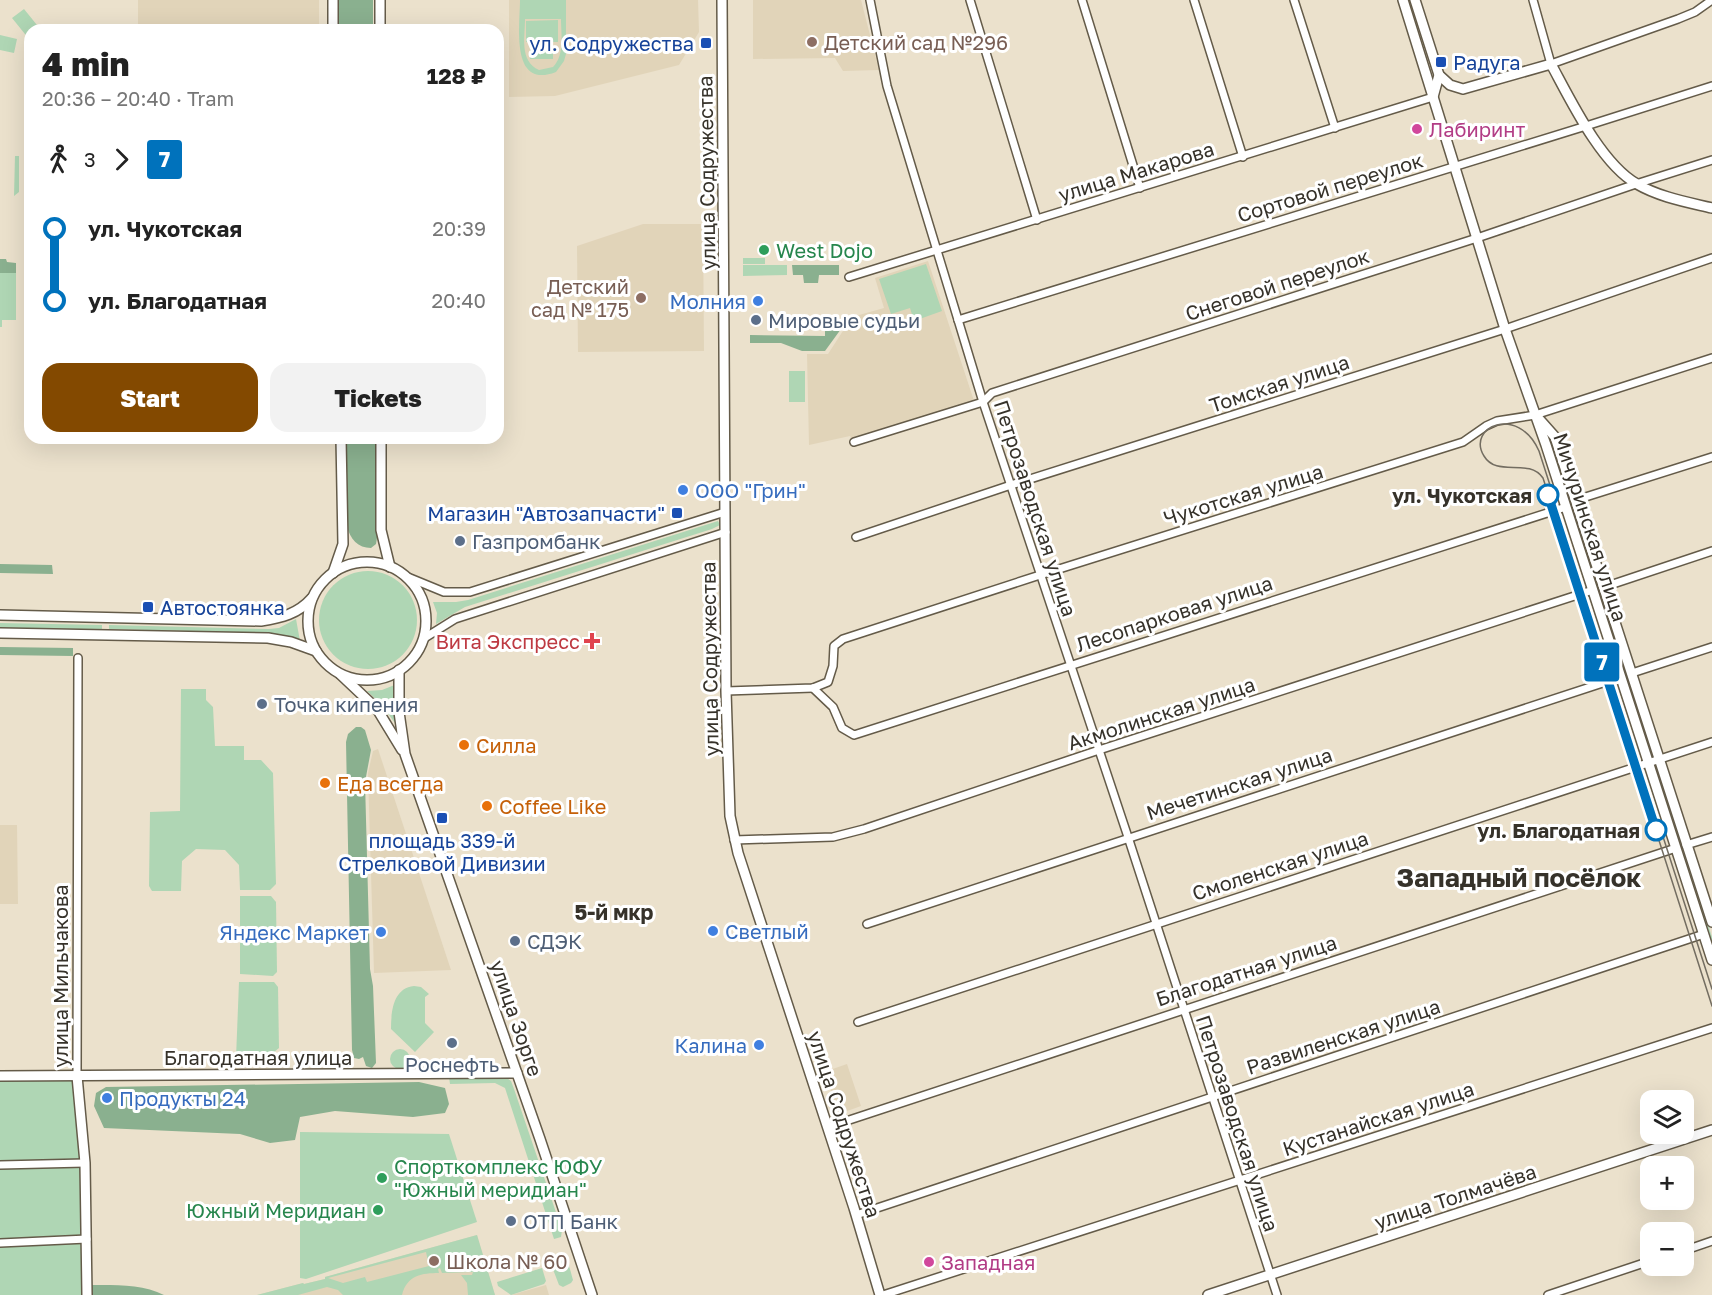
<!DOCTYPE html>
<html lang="en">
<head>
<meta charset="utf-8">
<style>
  body { margin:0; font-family:"Golos Text",sans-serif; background:#f2f2f2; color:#222; height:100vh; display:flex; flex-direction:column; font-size:22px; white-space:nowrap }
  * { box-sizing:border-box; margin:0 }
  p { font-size:20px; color:#767676 }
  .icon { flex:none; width:33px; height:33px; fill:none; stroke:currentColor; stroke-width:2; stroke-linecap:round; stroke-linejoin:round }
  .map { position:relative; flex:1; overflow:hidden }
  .side { position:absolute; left:24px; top:24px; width:480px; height:420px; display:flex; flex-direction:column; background:#fff; border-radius:18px; box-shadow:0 6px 24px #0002 }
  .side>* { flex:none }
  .badge { padding:0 12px; border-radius:4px; font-size:21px; line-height:39px }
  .buttons { position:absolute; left:1640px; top:1090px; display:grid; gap:12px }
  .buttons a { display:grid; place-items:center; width:54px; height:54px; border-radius:12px; background:#fff; box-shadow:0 6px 24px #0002; font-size:30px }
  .map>.badge { position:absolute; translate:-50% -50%; box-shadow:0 0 0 3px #fff }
  .legs { display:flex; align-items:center; gap:9px; height:66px; padding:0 18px; font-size:20px }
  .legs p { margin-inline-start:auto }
  .summary { display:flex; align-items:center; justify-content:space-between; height:102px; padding:0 18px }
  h1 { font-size:33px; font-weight:800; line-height:45px }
  .action { display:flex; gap:12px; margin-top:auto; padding:12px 18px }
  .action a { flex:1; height:69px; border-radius:18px; background:#834900; color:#fff; font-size:24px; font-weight:800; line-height:69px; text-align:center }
  .action a+a { background:#f2f2f2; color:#222 }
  ul { padding:0 18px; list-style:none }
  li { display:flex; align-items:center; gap:21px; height:72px; font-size:22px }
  li i { display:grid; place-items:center; width:9px; height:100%; margin:0 8px; background:currentColor }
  li i::after { content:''; width:15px; height:15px; margin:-8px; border:4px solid; border-radius:50%; background:#fff }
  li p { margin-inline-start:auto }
  li:first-child i { background:linear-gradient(#0000 50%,currentColor 0) }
  li:last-child i { background:linear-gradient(currentColor 50%,#0000 0) }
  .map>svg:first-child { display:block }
</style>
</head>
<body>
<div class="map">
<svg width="1712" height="1295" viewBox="0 0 1712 1295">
  <rect width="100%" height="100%" fill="#ebe1cc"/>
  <g fill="#e1d4b9">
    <rect x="138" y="0" width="181" height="30"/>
    <polygon points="509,0 698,0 699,32 679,65 555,96 509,97"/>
    <polygon points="753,0 861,0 879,70 843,71 835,58 753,59"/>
    <polygon points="643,224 703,224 704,351 578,352 577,246"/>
    <polygon points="928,261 974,401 852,440 850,436 809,445 807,354 828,354 852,317 884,308 875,278"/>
    <polygon points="378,749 451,970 374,973 368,773 373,751"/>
    <polygon points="0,825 17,825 18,904 0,904"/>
    <polygon points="847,1064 861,1106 839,1114 824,1072"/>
    <polygon points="477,1235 495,1295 257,1295 303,1283 304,1284 325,1279 325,1277"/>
    <polygon points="546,1285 549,1295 511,1295"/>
  </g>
  <g fill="#afd6b4" fill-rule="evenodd">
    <path d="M520,0H566V54L564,61L556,72C510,90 520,25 520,0ZM525,19H561C561,34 565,55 553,67L539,70C519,61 525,37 525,19Z"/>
    <polygon points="24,9 41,30 30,30 29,39 12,18"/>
    <polygon points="558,20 558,42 526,42 526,21"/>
    <polygon points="0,35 17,39 14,53 0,50"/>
    <rect x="530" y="47" width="23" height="12"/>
    <polygon points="15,156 19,156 19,192 14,196"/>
    <rect x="743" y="258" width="22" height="6"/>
    <polygon points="926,264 942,311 914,321 910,308 891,314 879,279"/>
    <polygon points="743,265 787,265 787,275 743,276"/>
    <polygon points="0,273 16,273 16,320 2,320 2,327 0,327"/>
    <rect x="789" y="371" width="16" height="31"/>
    <polygon points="1553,440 1653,752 1650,753 1550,441"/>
    <polygon points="718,521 720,525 712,529 465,607 436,624 437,613 433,602 456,602 468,600"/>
    <circle cx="368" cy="620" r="49"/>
    <polygon points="296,619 300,641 269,633 109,629 109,625 269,629 279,628"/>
    <polygon points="0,623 102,625 102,630 0,628"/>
    <polygon points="397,684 394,697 395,723 380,703 367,691 382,690"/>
    <polygon points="181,689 206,689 206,700 213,707 215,746 244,746 244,760 261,760 273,773 276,884 270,890 240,890 239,865 225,850 196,849 182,861 181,891 152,891 149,886 150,812 180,811"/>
    <polygon points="1655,768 1657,768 1712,937 1712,944"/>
    <polygon points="240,896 271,896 276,902 277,972 273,976 240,974"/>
    <polygon points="239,982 274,982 278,987 279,1048 268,1057 236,1058"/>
    <path d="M414,986L421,987L429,994L425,997V1023L434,1032L415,1052L391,1029C391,1012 393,988 414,986Z"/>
    <circle cx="400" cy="1059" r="10"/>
    <polygon points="504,1076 511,1081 514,1089 562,1230 561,1237 554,1239 505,1088 495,1083 450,1084 449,1077"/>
    <polygon points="0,1080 73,1080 81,1166 83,1295 0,1295"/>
    <polygon points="300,1132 449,1134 477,1222 306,1279 300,1278"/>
    <path d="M477,1235L495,1295H468L467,1283L461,1275H472L473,1272L442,1273L440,1268L438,1269L439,1273C422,1273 407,1275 402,1295H343L338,1290L327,1287L298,1295H257L303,1283L304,1284L325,1279V1277ZM426,1252L429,1266L367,1282L365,1277L343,1283L328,1278Z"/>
    <path d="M556,1254C568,1254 570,1270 573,1280L571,1283L563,1287L559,1285L551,1264Z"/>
    <polygon points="542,1268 546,1281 544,1284 511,1295 498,1286 497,1282"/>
  </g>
  <g fill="#8ab08f">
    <rect x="338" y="0" width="35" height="30"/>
    <polygon points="0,259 6,259 7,262 16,263 16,273 0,273"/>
    <polygon points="792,265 839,265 839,275 819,275 818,283 804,283 803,275 793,275"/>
    <polygon points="825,325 841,325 841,329 825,351 802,351 781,343 750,343 750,335 825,336"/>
    <path d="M346,438H376L377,538L376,544L371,548C358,548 350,539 347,526Z"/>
    <polygon points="0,564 52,565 53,574 0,573"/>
    <polygon points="0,647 73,648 73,656 0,655"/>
    <polygon points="356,727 361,727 365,730 371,750 365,782 370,969 373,986 376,1063 372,1068 366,1066 363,1057 359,1059 354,1058 352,1050 346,742 348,734"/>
    <polygon points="419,1082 445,1088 449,1104 445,1113 413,1117 335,1111 300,1117 295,1140 270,1143 240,1134 104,1128 94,1106 96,1093 106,1087"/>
    <path d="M91,1285C115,1285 143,1284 164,1295H91Z"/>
  </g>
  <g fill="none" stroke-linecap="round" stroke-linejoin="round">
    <defs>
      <g id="street">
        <polyline points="870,0 887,86 983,402 1128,837 1277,1295"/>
        <polyline points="970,0 1037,220"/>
        <polyline points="1082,0 1140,188"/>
        <polyline points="1194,0 1243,157"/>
        <polyline points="1294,0 1335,128"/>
        <polyline points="1533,0 1551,64 1678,19 1695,12 1712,0"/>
        <polyline points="849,277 1433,97"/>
        <polyline points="958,320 1586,126 1712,86"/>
        <polyline points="854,442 983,402 992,393 1477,238 1636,184 1712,160"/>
        <polyline points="1576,500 1712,457"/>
        <polyline points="856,537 1011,485 1505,329 1712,258"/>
        <polyline points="405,576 444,592 470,592 725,512"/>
        <polyline points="1604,587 1712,551"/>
        <polyline points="423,639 455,619 726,532"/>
        <polyline points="1632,673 1712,647"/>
        <polyline points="813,688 833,707 842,728 854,735 1566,507"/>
        <polyline points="726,691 813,688 828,682 833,666 834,646 843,639 1040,575 1463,442 1486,426 1497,421 1535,415 1712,358"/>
        <polyline points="734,840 833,837 864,829 1099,750 1593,590"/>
        <polyline points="1686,845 1712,837"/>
        <polyline points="867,924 1621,677"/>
        <polyline points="858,1022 1712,742"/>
        <polyline points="77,1076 78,658"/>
        <polyline points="828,1127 1676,848"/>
        <polyline points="0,1165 85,1163"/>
        <polyline points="856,1215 1704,934"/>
        <polyline points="0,1243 87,1239"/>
        <polyline points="1683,1251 1712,1241"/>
        <polyline points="883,1295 1712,1028"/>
        <polyline points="1548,1295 1650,1261"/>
      </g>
      <g id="secondary">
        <polyline points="333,0 333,30"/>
        <polyline points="380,0 380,30"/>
        <polyline points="722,0 726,691 730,816 738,853 854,1208 880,1295"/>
        <polyline points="1403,0 1505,329 1546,445 1712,960"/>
        <polyline points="1415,0 1439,75 1433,97"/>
        <path d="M1439,75L1450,85L1463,89L1551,64C1570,99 1601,164 1637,184C1659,197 1687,202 1712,208"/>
        <polyline points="1539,419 1555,437 1712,922"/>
        <polyline points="381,438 381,530 390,567"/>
        <circle cx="367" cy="621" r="59"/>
        <polyline points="333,573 343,544 341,438"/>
        <path d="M0,615L261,621C281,618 298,614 312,598"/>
        <polyline points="0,633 268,638 291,642 316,651"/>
        <polyline points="399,670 399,712 405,754 540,1139 592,1295"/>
        <polyline points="341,675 377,709 402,750"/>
        <polyline points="0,1076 517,1073"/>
        <polyline points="77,1076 85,1163 87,1295"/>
        <polyline points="1208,1295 1712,1130"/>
      </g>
    </defs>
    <use href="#street" stroke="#645b49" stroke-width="10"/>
    <use href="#secondary" stroke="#645b49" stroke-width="12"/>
    <use href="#street" stroke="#fff" stroke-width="7"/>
    <use href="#secondary" stroke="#fff" stroke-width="9"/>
    <path stroke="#736d61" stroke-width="1.5" d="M1712,989L1539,451C1518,404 1466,427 1484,456C1497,478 1528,457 1543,478L1712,1006"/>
  </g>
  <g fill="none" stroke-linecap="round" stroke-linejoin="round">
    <defs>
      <polyline id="line-1" points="1548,495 1656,830"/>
    </defs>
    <use href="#line-1" stroke="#fff" stroke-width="14"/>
    <use href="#line-1" stroke="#0072bc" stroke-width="9"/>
  </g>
  <g fill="#8d6e63" stroke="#fff" stroke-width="2">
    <circle cx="812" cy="42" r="6"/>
    <circle cx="641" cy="298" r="6"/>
    <circle cx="434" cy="1261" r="6"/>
  </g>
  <g fill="#1a4fb4" stroke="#fff" stroke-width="2">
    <rect x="700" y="37" width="12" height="12" rx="3"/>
    <rect x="1435" y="56" width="12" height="12" rx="3"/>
    <rect x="671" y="507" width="12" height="12" rx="3"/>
    <rect x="142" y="601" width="12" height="12" rx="3"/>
    <rect x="436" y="812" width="12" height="12" rx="3"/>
  </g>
  <g fill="#d1479c" stroke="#fff" stroke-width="2">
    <circle cx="1417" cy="129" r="6"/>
    <circle cx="929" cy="1262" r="6"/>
  </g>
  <g fill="#2e9e5b" stroke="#fff" stroke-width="2">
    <circle cx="764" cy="250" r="6"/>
    <circle cx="382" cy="1178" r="6"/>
    <circle cx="378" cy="1210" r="6"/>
  </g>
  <g fill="#3f7fe0" stroke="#fff" stroke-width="2">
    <circle cx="758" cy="301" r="6"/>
    <circle cx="683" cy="490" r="6"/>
    <circle cx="713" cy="931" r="6"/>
    <circle cx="381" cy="932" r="6"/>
    <circle cx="759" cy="1045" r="6"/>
    <circle cx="107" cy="1098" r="6"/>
  </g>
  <g fill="#5c6f8a" stroke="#fff" stroke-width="2">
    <circle cx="756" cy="320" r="6"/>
    <circle cx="460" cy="541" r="6"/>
    <circle cx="262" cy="704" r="6"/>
    <circle cx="515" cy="941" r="6"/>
    <circle cx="452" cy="1043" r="6"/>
    <circle cx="511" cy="1221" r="6"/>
  </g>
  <g fill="#fff" stroke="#0072bc" stroke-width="3">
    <circle cx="1548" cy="495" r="10"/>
    <circle cx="1656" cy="830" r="10"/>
  </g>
  <path fill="#e0444e" stroke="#fff" stroke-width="2" d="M589 632h6v6h6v6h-6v6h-6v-6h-6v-6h6z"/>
  <g fill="#e8710a" stroke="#fff" stroke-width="2">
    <circle cx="464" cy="745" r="6"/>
    <circle cx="325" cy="783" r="6"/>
    <circle cx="487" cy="806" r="6"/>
  </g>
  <g text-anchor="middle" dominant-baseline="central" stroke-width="6" stroke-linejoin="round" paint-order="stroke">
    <g font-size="20" fill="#785e54" stroke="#fff" text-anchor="start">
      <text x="824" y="42">Детский сад №296</text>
      <text x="629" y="286" text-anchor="end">Детский<tspan x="629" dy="23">сад № 175</tspan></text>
      <text x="446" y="1261">Школа № 60</text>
    </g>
    <g font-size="20" fill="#164399" stroke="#fff" text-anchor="end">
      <text x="694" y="43">ул. Содружества</text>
      <text x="1453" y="62" text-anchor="start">Радуга</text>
      <text x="665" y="513">Магазин "Автозапчасти"</text>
      <text x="160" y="607" text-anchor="start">Автостоянка</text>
      <text x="442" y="840" text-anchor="middle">площадь 339-й<tspan x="442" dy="23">Стрелковой Дивизии</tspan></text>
    </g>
    <g font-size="20" fill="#b23c85" stroke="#fff" text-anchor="start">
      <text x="1429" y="129">Лабиринт</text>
      <text x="941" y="1262">Западная</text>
    </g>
    <g font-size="20" fill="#36322a" stroke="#fff">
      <text transform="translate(1136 171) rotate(-17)">улица Макарова</text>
      <text transform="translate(706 173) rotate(-91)">улица Содружества</text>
      <text transform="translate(1330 187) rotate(-17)">Сортовой переулок</text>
      <text transform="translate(1277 284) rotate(-18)">Снеговой переулок</text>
      <text transform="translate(1279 383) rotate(-18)">Томская улица</text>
      <text transform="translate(1243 494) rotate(-17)">Чукотская улица</text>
      <text transform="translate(1036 508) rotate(72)">Петрозаводская улица</text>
      <text transform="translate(1591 527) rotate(72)">Мичуринская улица</text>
      <text transform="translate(1174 613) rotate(-18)">Лесопарковая улица</text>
      <text transform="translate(709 659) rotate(-91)">улица Содружества</text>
      <text transform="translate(1161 713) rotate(-18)">Акмолинская улица</text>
      <text transform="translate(1239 783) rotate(-18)">Мечетинская улица</text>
      <text transform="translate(1280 865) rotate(-18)">Смоленская улица</text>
      <text transform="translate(1246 970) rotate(-18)">Благодатная улица</text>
      <text transform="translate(60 976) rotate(-90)">улица Мильчакова</text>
      <text transform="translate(517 1018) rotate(71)">улица Зорге</text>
      <text transform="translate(1343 1036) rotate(-18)">Развиленская улица</text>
      <text x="258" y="1057">Благодатная улица</text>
      <text transform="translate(1378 1118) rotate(-18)">Кустанайская улица</text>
      <text transform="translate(1238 1123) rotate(72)">Петрозаводская улица</text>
      <text transform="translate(845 1124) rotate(72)">улица Содружества</text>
      <text transform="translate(1455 1196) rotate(-18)">улица Толмачёва</text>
    </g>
    <g font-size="20" fill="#27864d" stroke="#fff" text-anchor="start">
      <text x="776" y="250">West Dojo</text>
      <text x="394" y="1166">Спорткомплекс ЮФУ<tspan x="394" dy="23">"Южный меридиан"</tspan></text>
      <text x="366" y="1210" text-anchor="end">Южный Меридиан</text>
    </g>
    <g font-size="20" fill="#366cbe" stroke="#fff" text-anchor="end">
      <text x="746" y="301">Молния</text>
      <text x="695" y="490" text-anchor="start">ООО "Грин"</text>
      <text x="725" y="931" text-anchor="start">Светлый</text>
      <text x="369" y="932">Яндекс Маркет</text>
      <text x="747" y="1045">Калина</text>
      <text x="119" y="1098" text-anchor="start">Продукты 24</text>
    </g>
    <g font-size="20" fill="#4e5e75" stroke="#fff" text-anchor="start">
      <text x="768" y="320">Мировые судьи</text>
      <text x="472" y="541">Газпромбанк</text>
      <text x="274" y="704">Точка кипения</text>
      <text x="527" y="941">СДЭК</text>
      <text x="452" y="1064" text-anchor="middle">Роснефть</text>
      <text x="523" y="1221">ОТП Банк</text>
    </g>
    <g font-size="20" font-weight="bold" fill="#36322a" stroke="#fff" text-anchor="end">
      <text x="1532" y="495">ул. Чукотская</text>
      <text x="1640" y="830">ул. Благодатная</text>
    </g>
    <g font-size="20" fill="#be3a42" stroke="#fff" text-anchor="end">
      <text x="580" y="641">Вита Экспресс</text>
    </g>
    <g font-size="20" fill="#c56008" stroke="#fff" text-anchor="start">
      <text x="476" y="745">Силла</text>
      <text x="337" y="783">Еда всегда</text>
      <text x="499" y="806">Coffee Like</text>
    </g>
    <g font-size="21" font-weight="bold" fill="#36322a" stroke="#fff">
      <text x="614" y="912">5-й мкр</text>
    </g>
    <g font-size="26" font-weight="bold" fill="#36322a" stroke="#fff">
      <text x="1519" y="877">Западный посёлок</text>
    </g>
  </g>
</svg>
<div class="buttons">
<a><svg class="icon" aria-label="layers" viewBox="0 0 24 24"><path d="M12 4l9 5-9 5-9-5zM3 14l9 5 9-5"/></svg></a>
<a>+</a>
<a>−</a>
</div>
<b class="badge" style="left:1602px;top:662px;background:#0072bc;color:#fff">7</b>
<section class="side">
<div class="summary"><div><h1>4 min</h1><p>20:36 – 20:40 · Tram</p></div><b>128 ₽</b></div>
<div class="legs"><svg class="icon" aria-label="walk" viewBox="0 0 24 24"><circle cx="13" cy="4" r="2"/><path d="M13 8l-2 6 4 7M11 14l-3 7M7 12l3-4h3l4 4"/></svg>3<svg class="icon" aria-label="forward" viewBox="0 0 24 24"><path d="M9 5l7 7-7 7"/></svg><b class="badge" style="background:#0072bc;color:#fff">7</b></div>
<ul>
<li><i style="color:#0072bc"></i><b>ул. Чукотская</b><p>20:39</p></li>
<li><i style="color:#0072bc"></i><b>ул. Благодатная</b><p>20:40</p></li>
</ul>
<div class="action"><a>Start</a><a>Tickets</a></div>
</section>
</div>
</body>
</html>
